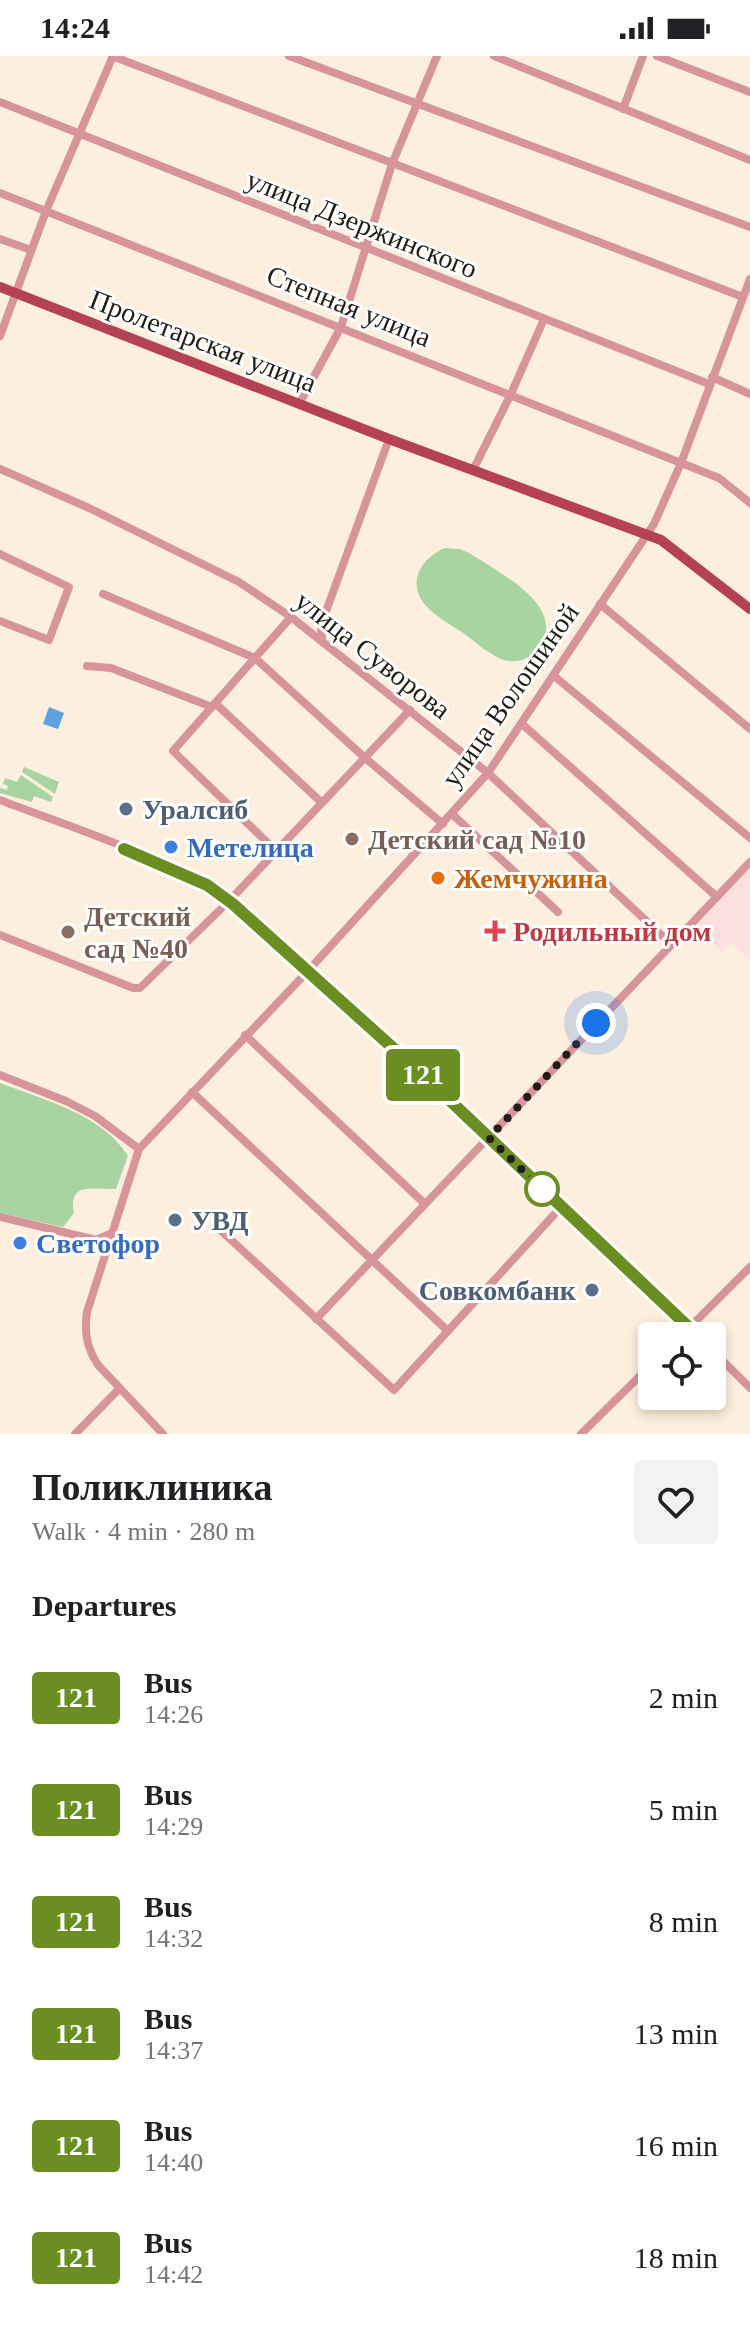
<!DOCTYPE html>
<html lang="en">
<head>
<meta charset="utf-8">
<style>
  body { margin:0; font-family:Georgia,serif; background:#f2f2f2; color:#202124; height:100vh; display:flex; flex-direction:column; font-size:30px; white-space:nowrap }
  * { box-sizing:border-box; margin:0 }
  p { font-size:26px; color:#757577 }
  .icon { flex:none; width:44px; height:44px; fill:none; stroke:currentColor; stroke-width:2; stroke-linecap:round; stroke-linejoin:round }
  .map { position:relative; height:1378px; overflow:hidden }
  .drawer { display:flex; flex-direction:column; background:#fff; flex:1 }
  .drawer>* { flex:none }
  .badge { padding:0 16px; border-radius:6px; font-size:28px; line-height:52px }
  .buttons { position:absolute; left:638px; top:1266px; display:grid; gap:16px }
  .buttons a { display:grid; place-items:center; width:88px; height:88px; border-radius:8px; background:#fff; box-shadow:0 4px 12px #0003; font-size:40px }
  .you { position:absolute; width:40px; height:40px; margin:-20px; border:6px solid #fff; border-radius:50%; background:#1a73e8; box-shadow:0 0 0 12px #1a73e833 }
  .map>.badge { position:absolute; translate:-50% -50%; box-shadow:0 0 0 4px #fff }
  h2 { padding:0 32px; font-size:30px; line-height:72px }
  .round { display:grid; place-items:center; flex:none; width:84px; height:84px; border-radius:8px; background:#f2f2f2 }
  .summary { display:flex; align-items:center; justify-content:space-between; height:136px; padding:0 32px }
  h1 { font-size:38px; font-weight:700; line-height:60px }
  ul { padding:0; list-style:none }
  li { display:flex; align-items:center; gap:24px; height:112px; padding:0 32px }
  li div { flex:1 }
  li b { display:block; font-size:30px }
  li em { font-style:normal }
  li .badge { min-width:88px; font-weight:700; text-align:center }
  .status { display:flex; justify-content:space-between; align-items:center; height:56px; padding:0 40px; background:#fff; direction:ltr }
  .status svg { height:22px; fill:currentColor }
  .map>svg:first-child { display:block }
</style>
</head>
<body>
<div class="status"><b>14:24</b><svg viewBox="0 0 49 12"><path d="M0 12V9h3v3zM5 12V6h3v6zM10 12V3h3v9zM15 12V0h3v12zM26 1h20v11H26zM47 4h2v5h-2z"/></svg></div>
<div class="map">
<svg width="750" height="1378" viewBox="0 0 750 1378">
  <rect width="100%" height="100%" fill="#fdefde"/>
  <polygon fill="#fbe0dd" points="750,810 750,904 731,887 722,896 694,871"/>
  <g fill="#a8d4a2">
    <path d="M445,492L460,493L471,498C496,515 555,544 545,579C541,596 526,607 508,605C493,602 478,588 466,579C453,570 437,562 426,550C406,527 421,502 445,492Z"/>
    <polygon points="24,711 59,726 55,738 22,716"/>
    <polygon points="21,719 53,741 51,746 34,740 32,746 0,737 0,732 7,734 8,730 3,728 5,722 17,726"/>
    <path d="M0,1027C44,1044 102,1058 128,1100L116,1133C94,1134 68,1125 74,1157L63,1171L0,1157Z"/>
  </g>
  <polygon fill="#5da2e1" points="49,651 64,657 58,673 43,668"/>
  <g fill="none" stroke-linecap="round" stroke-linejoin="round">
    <g stroke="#d7959b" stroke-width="8">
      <polyline points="112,0 743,241"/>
      <polyline points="289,0 750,171"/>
      <polyline points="494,0 750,104"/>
      <polyline points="657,0 750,36"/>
      <polyline points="0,46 709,328"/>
      <polyline points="623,53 643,0"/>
      <polyline points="0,137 719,422 750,447"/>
      <polyline points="0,183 31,194"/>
      <polyline points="0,280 46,155 113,0"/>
      <polyline points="712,321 750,338"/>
      <polyline points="299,348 341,271 392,108 437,0"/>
      <polyline points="0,413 89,452 239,526 291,561 488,717 671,888"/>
      <polyline points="473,414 511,338 544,263"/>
      <polyline points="0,498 69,531 49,584 0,565"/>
      <polyline points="103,538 255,602 364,701 443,768"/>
      <polyline points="600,548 750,673"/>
      <polyline points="322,585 321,569 389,383"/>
      <polyline points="87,610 111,612 212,651"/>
      <polyline points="554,620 750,782"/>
      <polyline points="215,647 321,746"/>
      <polyline points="522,668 717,841"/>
      <path d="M0,744C72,772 167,801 229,845L423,1019L698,1280"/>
      <polyline points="452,758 558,856"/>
      <polyline points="275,794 173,695 291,561"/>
      <polyline points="0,879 133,932 140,932 229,845 410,654"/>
      <polyline points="245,979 424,1147"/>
      <polyline points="0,1019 66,1045 95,1060 139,1093"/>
      <polyline points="192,1036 448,1275"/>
      <polyline points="0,1161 96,1184 110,1178"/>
      <polyline points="216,1170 394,1334 561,1151"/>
      <polyline points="316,1263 750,806"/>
      <polyline points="681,1280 750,1211"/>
      <polyline points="712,1294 750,1332"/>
      <polyline points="75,1378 119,1333"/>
      <path d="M163,1378L98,1309C87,1292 84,1277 87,1256L139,1093L307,916L488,717L654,468L681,407L750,223"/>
      <polyline points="581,1378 652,1308"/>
    </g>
    <polyline stroke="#b54154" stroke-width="10" points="0,231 389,383 661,484 750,553"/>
  </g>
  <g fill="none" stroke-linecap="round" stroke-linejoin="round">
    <defs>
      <polyline id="line" points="124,793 207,829 233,848 423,1019 698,1280"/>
    </defs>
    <use href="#line" stroke="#fff" stroke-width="18"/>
    <use href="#line" stroke="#6b8e23" stroke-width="12"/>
    <polyline stroke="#221d17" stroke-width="8" stroke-dasharray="0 14.4" points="542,1133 489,1082 596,967"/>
  </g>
  <g fill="#5c6f8a" stroke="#fff" stroke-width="3">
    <circle cx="126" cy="753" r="8"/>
    <circle cx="175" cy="1164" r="8"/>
    <circle cx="592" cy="1234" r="8"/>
  </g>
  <g fill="#8d6e63" stroke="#fff" stroke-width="3">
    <circle cx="352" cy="783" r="8"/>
    <circle cx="68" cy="876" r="8"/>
  </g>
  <g fill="#3f7fe0" stroke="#fff" stroke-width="3">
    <circle cx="171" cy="791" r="8"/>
    <circle cx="20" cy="1187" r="8"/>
  </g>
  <circle fill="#e8710a" stroke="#fff" stroke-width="3" cx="438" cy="822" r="8"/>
  <path fill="#e0444e" stroke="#fff" stroke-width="3" d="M491 863h8v8h8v8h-8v8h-8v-8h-8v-8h8z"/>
  <circle fill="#fff" stroke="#6b8e23" stroke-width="4" cx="542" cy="1133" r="16"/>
  <g text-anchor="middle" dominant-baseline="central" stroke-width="6" stroke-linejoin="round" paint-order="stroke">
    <g font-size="28" fill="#221d17" stroke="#fff">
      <text transform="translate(362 168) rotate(22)">улица Дзержинского</text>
      <text transform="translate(349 250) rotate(22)">Степная улица</text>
      <text transform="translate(203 285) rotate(21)">Пролетарская улица</text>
      <text transform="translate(373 599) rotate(38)">улица Суворова</text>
      <text transform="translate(510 639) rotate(-55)">улица Волошиной</text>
    </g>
    <g font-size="28" font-weight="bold" fill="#4e5e75" stroke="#fff" text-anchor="start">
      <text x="142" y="753">Уралсиб</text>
      <text x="191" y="1164">УВД</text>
      <text x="576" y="1234" text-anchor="end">Совкомбанк</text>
    </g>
    <g font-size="28" font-weight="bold" fill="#785e54" stroke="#fff" text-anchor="start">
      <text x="368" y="783">Детский сад №10</text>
      <text x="84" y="860">Детский<tspan x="84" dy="32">сад №40</tspan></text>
    </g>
    <g font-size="28" font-weight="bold" fill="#366cbe" stroke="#fff" text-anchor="start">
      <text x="187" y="791">Метелица</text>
      <text x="36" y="1187">Светофор</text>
    </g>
    <g font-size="28" font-weight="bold" fill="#c56008" stroke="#fff" text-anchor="start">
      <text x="454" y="822">Жемчужина</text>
    </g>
    <g font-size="28" font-weight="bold" fill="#be3a42" stroke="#fff" text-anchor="start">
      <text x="513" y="875">Родильный дом</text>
    </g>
  </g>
</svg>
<div class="buttons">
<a><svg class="icon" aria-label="locate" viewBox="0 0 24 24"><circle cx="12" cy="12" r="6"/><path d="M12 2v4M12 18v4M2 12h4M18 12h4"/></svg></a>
</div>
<div class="you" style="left:596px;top:967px"></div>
<b class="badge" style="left:423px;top:1019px;background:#6b8e23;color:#fff">121</b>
</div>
<section class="drawer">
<div class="summary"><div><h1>Поликлиника</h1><p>Walk · 4 min · 280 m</p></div><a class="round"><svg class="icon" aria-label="heart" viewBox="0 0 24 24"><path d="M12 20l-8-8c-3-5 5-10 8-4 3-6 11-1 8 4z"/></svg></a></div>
<h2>Departures</h2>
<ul>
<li><span class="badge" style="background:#6b8e23;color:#fff">121</span><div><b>Bus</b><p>14:26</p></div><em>2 min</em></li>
<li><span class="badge" style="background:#6b8e23;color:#fff">121</span><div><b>Bus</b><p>14:29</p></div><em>5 min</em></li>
<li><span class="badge" style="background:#6b8e23;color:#fff">121</span><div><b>Bus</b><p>14:32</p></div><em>8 min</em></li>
<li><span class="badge" style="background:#6b8e23;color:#fff">121</span><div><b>Bus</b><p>14:37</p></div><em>13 min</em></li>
<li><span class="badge" style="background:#6b8e23;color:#fff">121</span><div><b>Bus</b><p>14:40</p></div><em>16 min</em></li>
<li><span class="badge" style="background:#6b8e23;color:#fff">121</span><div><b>Bus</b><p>14:42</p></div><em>18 min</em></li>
</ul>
</section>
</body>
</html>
